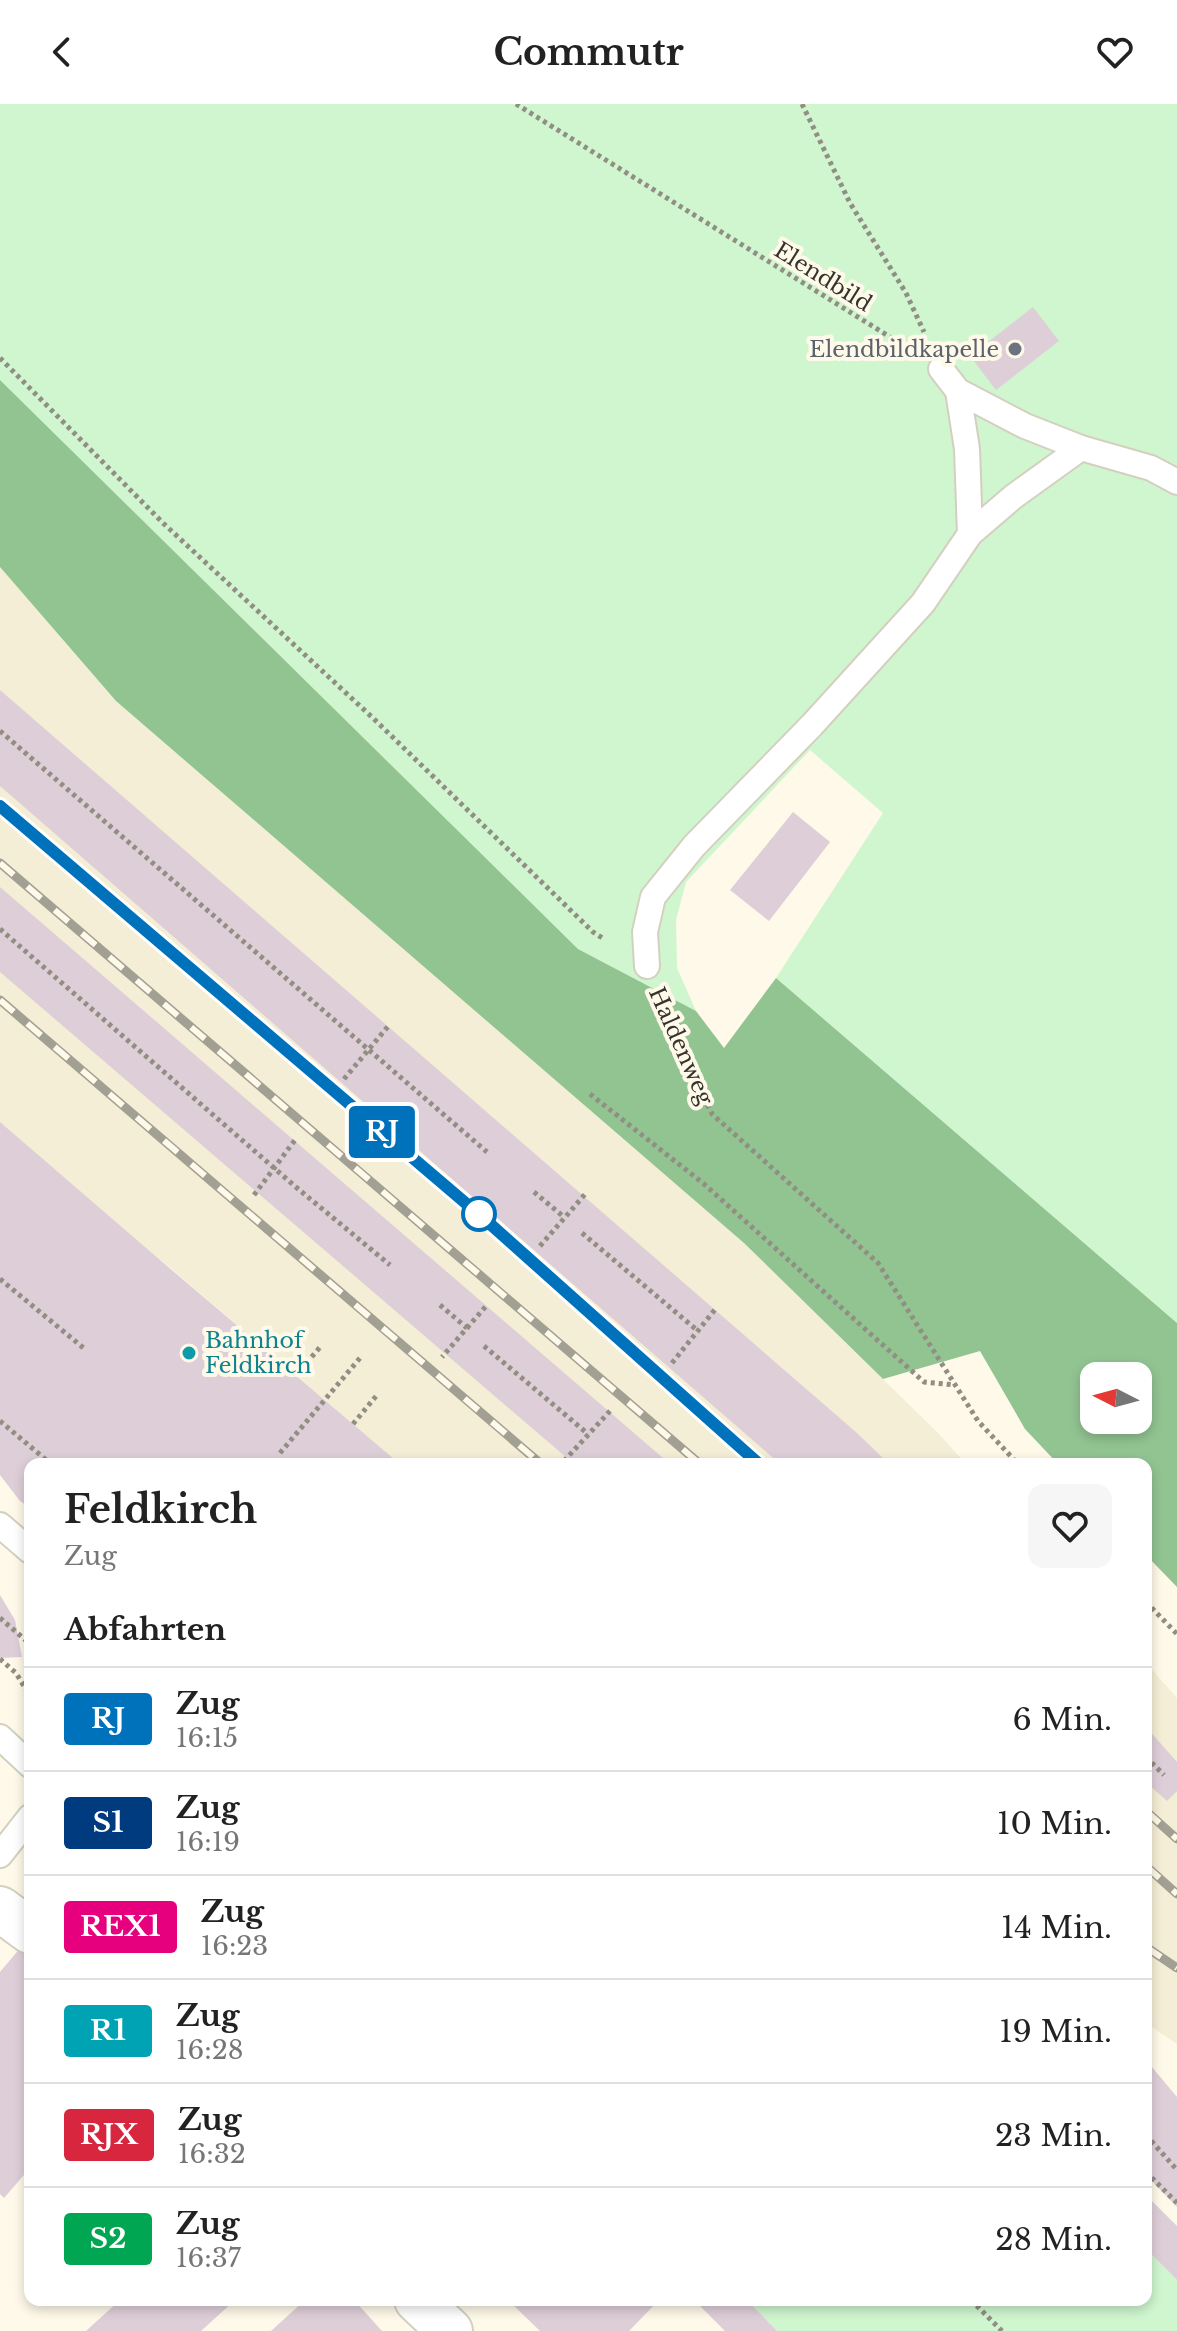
<!DOCTYPE html>
<html lang="de">
<head>
<meta charset="utf-8">
<style>
  body { margin:0; font-family:"Libre Baskerville",serif; background:#f6f6f6; color:#222; height:100vh; display:flex; flex-direction:column; font-size:30px; white-space:nowrap }
  * { box-sizing:border-box; margin:0 }
  p { font-size:26px; color:#767676 }
  .icon { flex:none; width:44px; height:44px; fill:none; stroke:currentColor; stroke-width:2; stroke-linecap:round; stroke-linejoin:round }
  .map { position:relative; flex:1; overflow:hidden }
  .details { position:absolute; left:24px; top:1354px; width:1128px; height:848px; display:flex; flex-direction:column; background:#fff; border-radius:16px; box-shadow:0 4px 12px #0003 }
  .details>* { flex:none }
  .badge { padding:0 16px; border-radius:6px; font-size:28px; line-height:52px }
  .needle { width:52px; rotate:276deg }
  .tools { position:absolute; left:1080px; top:1258px; display:grid; gap:16px }
  .tools a { display:grid; place-items:center; width:72px; height:72px; border-radius:16px; background:#fff; box-shadow:0 4px 12px #0003; font-size:40px }
  .map>.badge { position:absolute; translate:-50% -50%; box-shadow:0 0 0 4px #fff }
  h2 { padding:0 40px; font-size:30px; line-height:72px }
  .round { display:grid; place-items:center; flex:none; width:84px; height:84px; border-radius:16px; background:#f6f6f6 }
  .headline { display:flex; align-items:center; justify-content:space-between; height:136px; padding:0 40px }
  h1 { font-size:38px; font-weight:700; line-height:60px }
  ul { padding:0; list-style:none }
  li { display:flex; align-items:center; gap:24px; height:104px; padding:0 40px; border-top:2px solid #e0e0e0 }
  li div { flex:1 }
  li b { display:block; font-size:30px }
  li em { font-style:normal }
  li .badge { min-width:88px; font-weight:700; text-align:center }
  header { display:flex; justify-content:space-between; align-items:center; height:104px; padding:0 40px; background:#fff; font-size:36px; font-weight:700 }
  .map>svg:first-child { display:block }
</style>
</head>
<body>
<header><svg class="icon" aria-label="back" viewBox="0 0 24 24"><path d="M15 5l-7 7 7 7"/></svg>Commutr<svg class="icon" aria-label="heart" viewBox="0 0 24 24"><path d="M12 20l-8-8c-3-5 5-10 8-4 3-6 11-1 8 4z"/></svg></header>
<div class="map">
<svg width="1177" height="2227" viewBox="0 0 1177 2227">
  <rect width="100%" height="100%" fill="#fef9e8"/>
  <g fill="#f5eed6">
    <polygon points="0,463 116,597 744,1139 939,1330 966,1360 400,1360 161,1156 0,1156"/>
    <polygon points="1146,1559 1177,1594 1177,1940 1146,1919"/>
  </g>
  <g fill="#cff6cf">
    <polygon points="0,0 1177,0 1177,1219 776,874 883,709 810,646 686,778 676,816 677,864 696,907 578,845 0,276"/>
    <polygon points="1146,2145 1177,2176 1177,2227 777,2227 747,2196 1146,2196"/>
  </g>
  <path fill="#92c492" fill-rule="evenodd" d="M0,276L578,845L696,907L724,944L776,874L1177,1219V1483L1146,1451V1360H1058L1025,1325L980,1247L883,1275L744,1139L116,597L0,463ZM1094,1272H1138V1316H1094Z"/>
  <g fill="#deced8">
    <polygon points="1033,203 1059,237 996,286 970,252"/>
    <polygon points="0,586 857,1329 889,1360 780,1360 0,682"/>
    <polygon points="793,708 830,738 769,817 730,786"/>
    <polygon points="0,783 670,1360 574,1360 0,868"/>
    <polygon points="0,1018 160,1156 400,1360 30,1360 30,1404 20,1397 0,1371"/>
    <polygon points="0,1491 15,1516 22,1553 0,1554"/>
    <polygon points="1146,1623 1177,1658 1177,1687 1167,1697 1146,1678"/>
    <polygon points="27,1836 30,1838 30,2064 4,2094 0,2090 0,1868"/>
    <polygon points="1146,1956 1177,1993 1177,2103 1146,2071"/>
    <polygon points="1146,2091 1177,2122 1177,2176 1146,2145"/>
    <polygon points="120,2196 235,2196 201,2227 86,2227"/>
    <polygon points="305,2196 354,2196 382,2227 271,2227"/>
    <polygon points="508,2196 659,2196 629,2227 540,2227"/>
    <polygon points="694,2196 747,2196 777,2227 725,2227"/>
  </g>
  <g fill="none" stroke-linecap="round" stroke-linejoin="round">
    <defs>
      <g id="lane">
        <polyline points="941,265 958,287 1025,322 1081,344 1151,364 1177,378"/>
        <polyline points="958,287 967,345 970,430"/>
        <polyline points="647,862 645,828 653,793 694,742 812,621 923,499 970,430 1013,393 1081,344"/>
        <polyline points="0,1421 30,1447"/>
        <polyline points="0,1633 30,1661"/>
        <polyline points="0,1751 30,1713"/>
      </g>
      <g id="street">
        <polyline points="0,1805 30,1827"/>
        <polyline points="417,2196 450,2227"/>
      </g>
    </defs>
    <use href="#lane" stroke="#d4d0bf" stroke-width="28"/>
    <use href="#street" stroke="#d4d0bf" stroke-width="48"/>
    <g stroke="#918e83" stroke-width="5" stroke-dasharray="4 4" stroke-linecap="butt">
      <polyline points="516,0 906,243"/>
      <polyline points="802,0 850,99 906,189 924,228"/>
      <polyline points="0,254 163,419 374,615 593,828 604,835"/>
      <polyline points="0,627 487,1048"/>
      <polyline points="0,825 297,1084 390,1161"/>
      <polyline points="658,900 712,1010 878,1159 978,1317 1018,1360"/>
      <polyline points="344,975 390,920"/>
      <polyline points="590,990 704,1080 924,1278 955,1281"/>
      <polyline points="534,1088 564,1113"/>
      <polyline points="254,1091 295,1036"/>
      <polyline points="582,1129 698,1227"/>
      <polyline points="540,1142 587,1088"/>
      <polyline points="0,1175 86,1246"/>
      <polyline points="440,1201 467,1224 442,1253"/>
      <polyline points="467,1224 487,1201"/>
      <polyline points="484,1242 588,1330"/>
      <polyline points="672,1259 717,1203"/>
      <polyline points="296,1271 321,1242"/>
      <polyline points="0,1317 51,1360"/>
      <polyline points="353,1320 377,1291"/>
      <polyline points="280,1349 360,1254"/>
      <polyline points="564,1357 610,1307"/>
      <polyline points="1146,1498 1177,1530"/>
      <polyline points="0,1514 30,1540"/>
      <polyline points="0,1555 16,1569 30,1592"/>
      <polyline points="1146,1653 1164,1671"/>
      <polyline points="1146,2031 1177,2066"/>
      <polyline points="1146,2068 1177,2099"/>
      <polyline points="971,2196 1002,2227"/>
    </g>
    <use href="#lane" stroke="#fff" stroke-width="24"/>
    <use href="#street" stroke="#fff" stroke-width="44"/>
    <defs>
      <g id="rail">
        <polyline points="0,702 489,1119 759,1360"/>
        <polyline points="0,759 700,1360"/>
        <polyline points="0,896 541,1360"/>
        <polyline points="1146,1707 1177,1735"/>
        <polyline points="1146,1762 1177,1790"/>
        <polyline points="1146,1843 1177,1864"/>
      </g>
    </defs>
    <use href="#rail" stroke="#a29f93" stroke-width="9"/>
    <use href="#rail" stroke="#fef9e8" stroke-width="6" stroke-dasharray="18" stroke-linecap="butt"/>
  </g>
  <g fill="none" stroke-linecap="round" stroke-linejoin="round">
    <defs>
      <polyline id="line" points="0,702 489,1119 759,1360"/>
    </defs>
    <use href="#line" stroke="#fff" stroke-width="18"/>
    <use href="#line" stroke="#0072bc" stroke-width="12"/>
  </g>
  <circle fill="#6b7280" stroke="#fef9e8" stroke-width="3" cx="1015" cy="245" r="8"/>
  <circle fill="#fff" stroke="#0072bc" stroke-width="4" cx="479" cy="1110" r="16"/>
  <circle fill="#0f9aa8" stroke="#fef9e8" stroke-width="3" cx="189" cy="1249" r="8"/>
  <g text-anchor="middle" dominant-baseline="central" stroke-width="8" stroke-linejoin="round" paint-order="stroke">
    <g font-size="22" fill="#35332d" stroke="#fef9e8">
      <text transform="translate(823 173) rotate(32)">Elendbild</text>
      <text transform="translate(681 942) rotate(66)">Haldenweg</text>
    </g>
    <g font-size="22" fill="#5b616d" stroke="#fef9e8" text-anchor="end">
      <text x="999" y="245">Elendbildkapelle</text>
    </g>
    <g font-size="22" fill="#0d838f" stroke="#fef9e8" text-anchor="start">
      <text x="205" y="1236">Bahnhof<tspan x="205" dy="25">Feldkirch</tspan></text>
    </g>
  </g>
</svg>
<div class="tools">
<a><svg class="needle" viewBox="-14 -14 28 28"><path d="M0-13l5 13h-10z" fill="#e53935"/><path d="M0 13l5-13h-10z" fill="#767676"/></svg></a>
</div>
<b class="badge" style="left:382px;top:1028px;background:#0072bc;color:#fff">RJ</b>
<section class="details">
<div class="headline"><div><h1>Feldkirch</h1><p>Zug</p></div><a class="round"><svg class="icon" aria-label="heart" viewBox="0 0 24 24"><path d="M12 20l-8-8c-3-5 5-10 8-4 3-6 11-1 8 4z"/></svg></a></div>
<h2>Abfahrten</h2>
<ul>
<li><span class="badge" style="background:#0072bc;color:#fff">RJ</span><div><b>Zug</b><p>16:15</p></div><em>6 Min.</em></li>
<li><span class="badge" style="background:#003b80;color:#fff">S1</span><div><b>Zug</b><p>16:19</p></div><em>10 Min.</em></li>
<li><span class="badge" style="background:#e6007e;color:#fff">REX1</span><div><b>Zug</b><p>16:23</p></div><em>14 Min.</em></li>
<li><span class="badge" style="background:#00a3b4;color:#fff">R1</span><div><b>Zug</b><p>16:28</p></div><em>19 Min.</em></li>
<li><span class="badge" style="background:#d7263d;color:#fff">RJX</span><div><b>Zug</b><p>16:32</p></div><em>23 Min.</em></li>
<li><span class="badge" style="background:#00a651;color:#fff">S2</span><div><b>Zug</b><p>16:37</p></div><em>28 Min.</em></li>
</ul>
</section>
</div>
</body>
</html>
